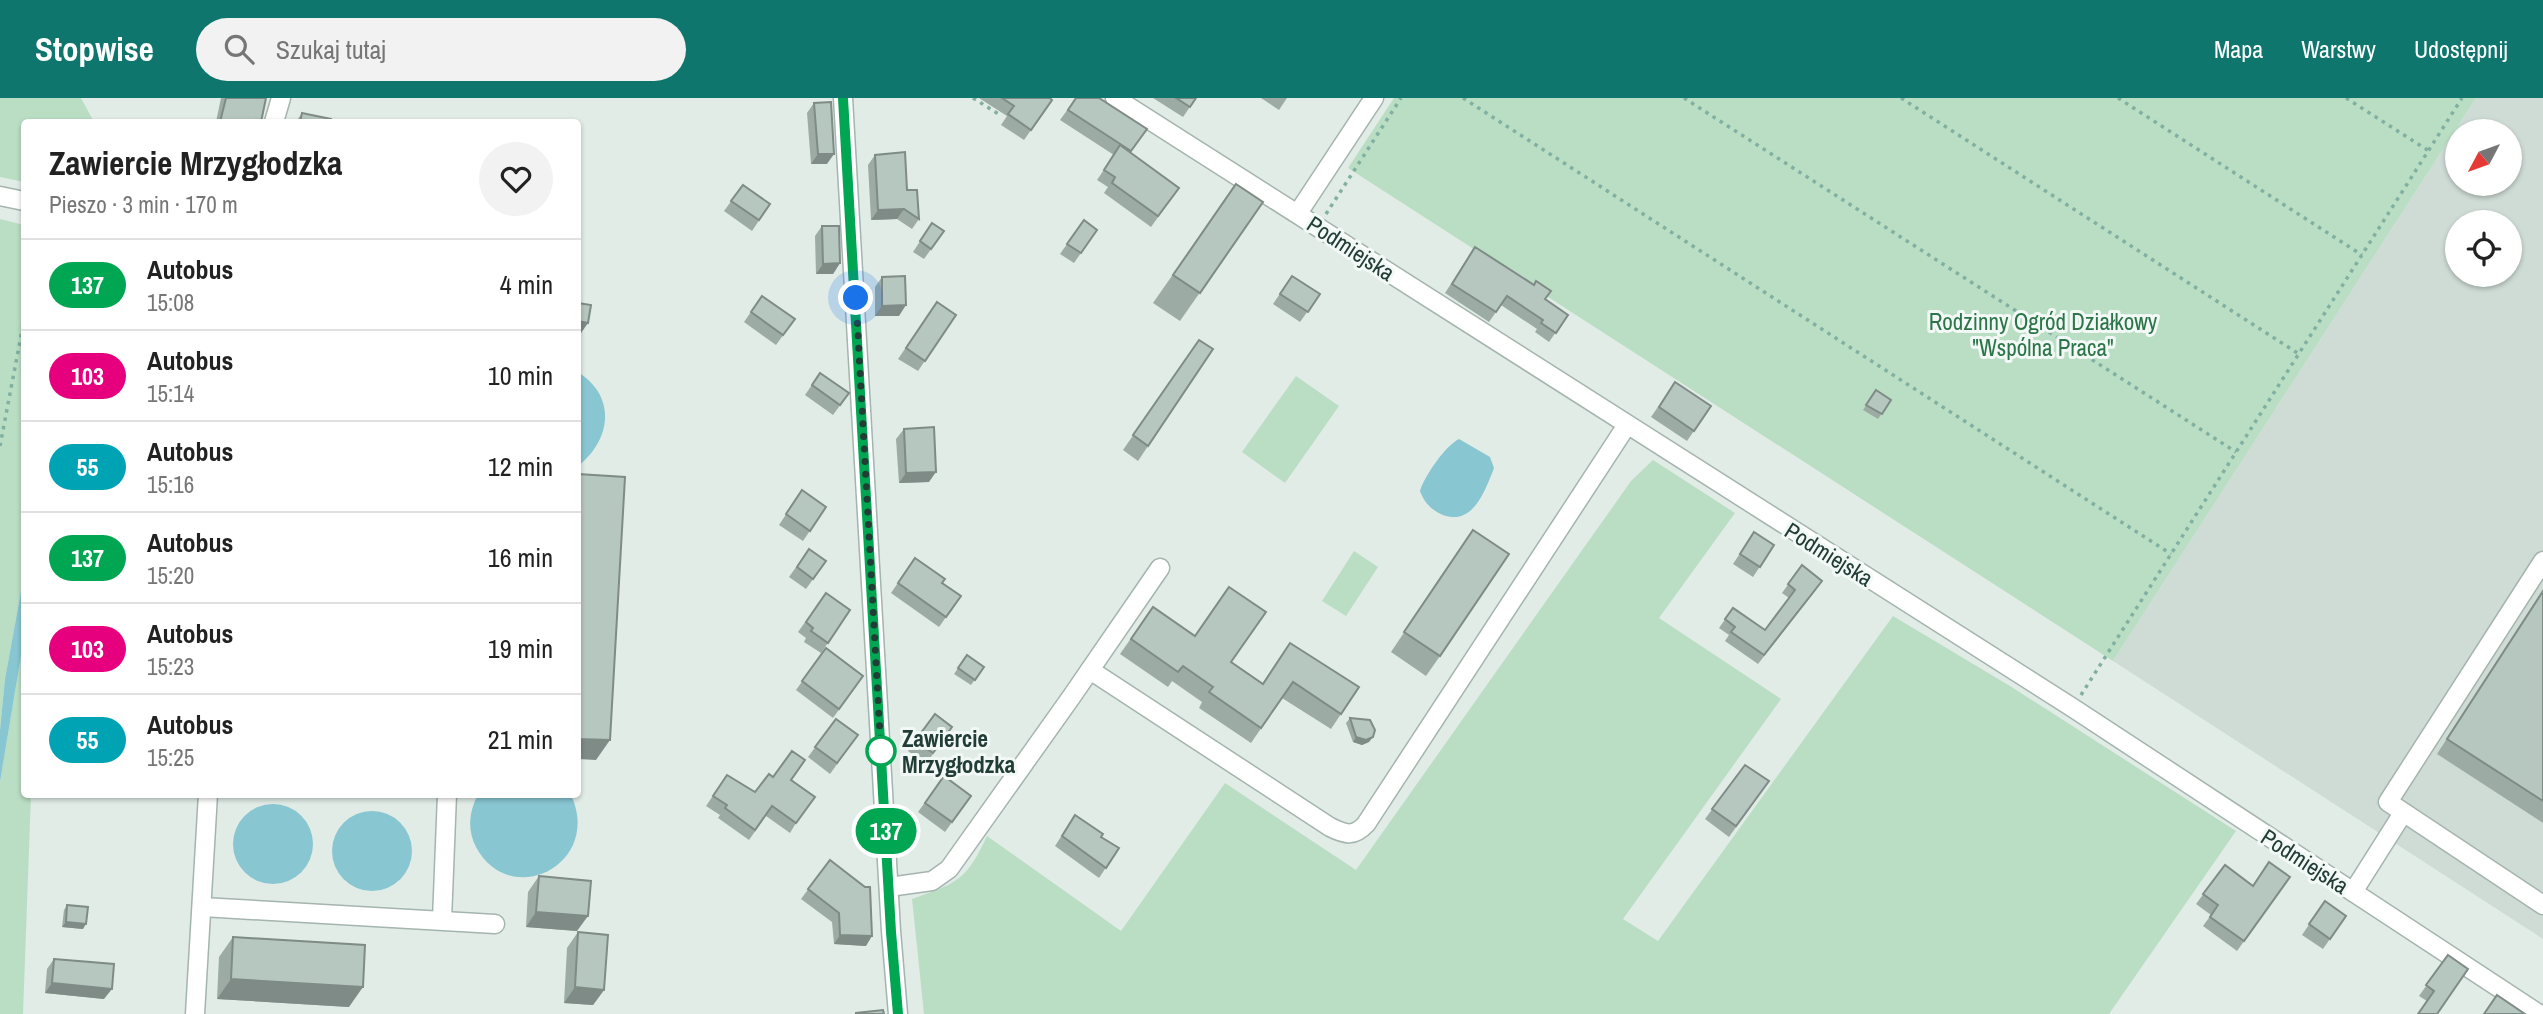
<!DOCTYPE html>
<html lang="pl">
<head>
<meta charset="utf-8">
<style>
  body { margin:0; font-family:"Archivo Narrow",sans-serif; background:#f2f2f2; color:#222; height:100vh; display:flex; flex-direction:column; font-size:26px; white-space:nowrap }
  * { box-sizing:border-box; margin:0 }
  p { font-size:23px; color:#767676 }
  .icon { flex:none; width:38px; height:38px; fill:none; stroke:currentColor; stroke-width:2; stroke-linecap:round; stroke-linejoin:round }
  .map { position:relative; flex:1; overflow:hidden }
  .details { position:absolute; left:21px; top:21px; width:560px; height:679px; display:flex; flex-direction:column; background:#fff; border-radius:7px; box-shadow:0 2px 5px #0004 }
  .details>* { flex:none }
  .badge { padding:0 14px; border-radius:23px; font-size:24px; line-height:46px }
  .needle { width:46px; rotate:229deg }
  .controls { position:absolute; left:2445px; top:21px; display:grid; gap:14px }
  .controls a { display:grid; place-items:center; width:77px; height:77px; border-radius:50%; background:#fff; box-shadow:0 2px 5px #0004; font-size:35px }
  .you { position:absolute; width:35px; height:35px; margin:-18px; border:5px solid #fff; border-radius:50%; background:#1a73e8; box-shadow:0 0 0 10px #1a73e833 }
  .map>.badge { position:absolute; translate:-50% -50%; box-shadow:0 0 0 4px #fff }
  .round { display:grid; place-items:center; flex:none; width:74px; height:74px; border-radius:37px; background:#f2f2f2 }
  .headline { display:flex; align-items:center; justify-content:space-between; height:119px; padding:0 28px }
  h1 { font-size:33px; font-weight:700; line-height:52px }
  ul { padding:0; list-style:none }
  li { display:flex; align-items:center; gap:21px; height:91px; padding:0 28px; border-top:2px solid #e0e0e0 }
  li div { flex:1 }
  li b { display:block; font-size:26px }
  li em { font-style:normal }
  li .badge { min-width:77px; font-weight:700; text-align:center }
  header { display:flex; align-items:center; gap:42px; box-sizing:border-box; height:98px; padding:0 35px; background:#0f766e; color:#fff }
  header strong { font-size:33px }
  nav { display:flex; gap:38px; margin-inline-start:auto; font-size:24px }
  .search { width:490px; height:63px; background:#f2f2f2; display:flex; align-items:center; gap:18px; box-sizing:border-box; padding:0 24px; border-radius:38px; color:#767676; font-size:26px }
  .map>svg:first-child { display:block }
</style>
</head>
<body>
<header>
<strong>Stopwise</strong>
<div class="search"><svg class="icon" aria-label="search" viewBox="0 0 24 24"><circle cx="10" cy="10" r="6"/><path d="M15 15l6 6"/></svg>Szukaj tutaj</div>
<nav><a>Mapa</a><a>Warstwy</a><a>Udostępnij</a></nav>
</header>
<div class="map">
<svg width="2543" height="916" viewBox="0 0 2543 916">
  <rect width="100%" height="100%" fill="#e1ece7"/>
  <path fill="#cfdcd6" fill-rule="evenodd" d="M2476,0H2543V841L2113,563ZM2457,33H2510V86H2457ZM2457,124H2510V177H2457Z"/>
  <g fill="#badec4">
    <polygon points="0,0 81,0 94,24 24,24 24,84 0,79"/>
    <polygon points="1394,0 2476,0 2113,563 1348,70"/>
    <polygon points="0,121 24,127 24,477 5,581 0,632"/>
    <polygon points="1296,278 1339,308 1285,385 1242,354"/>
    <path d="M1653,362L1735,415L1659,520L1781,601L1623,821L1658,843L1893,518L2010,588L2236,733L2109,916H924L912,801C957,785 966,783 987,738L1121,833L1225,685L1356,772L1631,383Z"/>
    <polygon points="1354,453 1378,469 1346,518 1322,503"/>
    <polygon points="24,540 24,696 31,697 23,916 0,916 0,684"/>
  </g>
  <g fill="#88c6d2">
    <path d="M578,274C617,299 611,342 578,368Z"/>
    <path d="M1459,341L1490,359L1494,370C1485,393 1473,428 1443,417C1431,412 1424,404 1420,393C1424,379 1445,348 1459,341Z"/>
    <polygon points="24,477 24,540 0,684 0,632 5,581"/>
    <path d="M478,697H571C603,766 510,813 476,749C467,732 469,713 478,697Z"/>
    <circle cx="273" cy="746" r="40"/>
    <circle cx="372" cy="753" r="40"/>
  </g>
  <g fill="none" stroke-linecap="round" stroke-linejoin="round">
    <defs>
      <g id="minor">
        <polyline points="843,0 891,833 898,916"/>
        <polyline points="1115,0 2073,610 2539,916"/>
        <polyline points="274,24 281,0"/>
        <polyline points="0,98 24,103"/>
        <polyline points="1298,115 1374,0"/>
        <polyline points="2543,463 2388,704 2543,807"/>
        <path d="M1090,572L1330,729C1346,737 1354,739 1366,726L1627,327"/>
        <polyline points="889,789 932,783 949,771 1072,598 1160,470"/>
        <polyline points="2353,794 2403,715"/>
        <polyline points="202,809 495,826"/>
        <polyline points="442,822 447,696"/>
        <polyline points="195,916 208,696"/>
      </g>
    </defs>
    <use href="#minor" stroke="#a4b4ae" stroke-width="21"/>
    <g stroke="#81b0a2" stroke-width="3.5" stroke-dasharray="3.5 5" stroke-linecap="butt">
      <polyline points="973,0 1000,17"/>
      <polyline points="1463,0 2171,456"/>
      <polyline points="1684,0 2236,354"/>
      <polyline points="1901,0 2299,256"/>
      <polyline points="2118,0 2362,157"/>
      <polyline points="2346,0 2429,53"/>
      <polyline points="1326,116 1401,0"/>
      <polyline points="0,348 24,222"/>
      <polyline points="2081,597 2462,0"/>
    </g>
    <use href="#minor" stroke="#fff" stroke-width="18"/>
  </g>
  <g fill="#9daba5">
    <polygon points="221,0 266,0 261,24 216,24"/>
    <polygon points="979,0 1050,0 1052,2 1024,42 1001,27 1007,18"/>
    <polygon points="1076,0 1147,31 1130,55 1179,90 1151,129 1104,95 1108,89 1097,82 1114,57 1060,22"/>
    <polygon points="1153,0 1196,0 1183,19"/>
    <polygon points="1261,0 1287,0 1279,12"/>
    <polygon points="814,5 827,66 811,66 807,15"/>
    <polygon points="302,15 330,24 296,24"/>
    <polygon points="875,57 907,92 919,121 912,131 897,121 871,122 868,67"/>
    <polygon points="1236,86 1263,104 1180,223 1153,205"/>
    <polygon points="743,87 770,106 752,133 724,113"/>
    <polygon points="1084,122 1097,132 1074,165 1060,156"/>
    <polygon points="932,125 944,133 924,161 913,154"/>
    <polygon points="822,128 840,165 833,176 816,176 815,138"/>
    <polygon points="1475,149 1545,201 1568,217 1549,244 1535,234 1537,231 1501,207 1489,224 1445,195"/>
    <polygon points="1292,178 1320,196 1300,224 1273,206"/>
    <polygon points="882,179 899,218 875,218 875,189"/>
    <polygon points="762,198 795,221 776,247 744,224"/>
    <polygon points="937,204 956,217 918,273 898,261"/>
    <polygon points="1199,242 1213,251 1138,363 1123,352"/>
    <polygon points="820,275 849,295 833,317 805,297"/>
    <polygon points="1675,284 1711,308 1687,343 1651,319"/>
    <polygon points="1876,292 1891,302 1878,321 1863,312"/>
    <polygon points="904,331 929,384 899,385 896,341"/>
    <polygon points="802,392 826,409 803,443 779,427"/>
    <polygon points="1754,434 1774,447 1753,479 1733,466"/>
    <polygon points="809,451 826,463 806,491 789,479"/>
    <polygon points="1460,451 1440,558 1426,578 1391,554"/>
    <polygon points="915,460 942,485 961,498 939,529 891,495"/>
    <polygon points="1802,467 1816,492 1758,566 1725,543 1729,537 1719,530 1733,510 1765,532 1789,500 1782,495"/>
    <polygon points="2543,492 2543,725 2437,656"/>
    <polygon points="826,495 850,512 821,555 804,544 806,540 798,534"/>
    <polygon points="1153,509 1262,586 1290,545 1341,616 1331,631 1282,600 1251,645 1199,610 1202,604 1172,583 1168,589 1120,556"/>
    <polygon points="826,550 863,578 833,620 796,592"/>
    <polygon points="967,557 984,569 971,587 954,576"/>
    <polygon points="935,616 952,629 926,666 908,653"/>
    <polygon points="1350,620 1369,644 1362,647 1353,644 1346,625"/>
    <polygon points="836,621 858,637 830,676 808,659"/>
    <polygon points="1745,667 1769,683 1729,739 1705,721"/>
    <polygon points="727,677 755,694 773,679 791,683 796,725 790,735 766,718 749,742 718,720 720,717 706,708"/>
    <polygon points="944,678 971,698 945,734 918,714"/>
    <polygon points="1075,717 1101,739 1119,750 1099,780 1055,748"/>
    <polygon points="830,762 866,848 834,846 832,824 801,801"/>
    <polygon points="2225,767 2253,788 2290,779 2237,853 2203,828 2211,817 2196,806"/>
    <polygon points="539,778 577,833 526,829 528,794"/>
    <polygon points="2325,803 2346,818 2323,851 2302,837"/>
    <polygon points="67,807 83,831 62,829 64,812"/>
    <polygon points="578,834 604,892 593,907 564,905 567,850"/>
    <polygon points="233,839 349,909 217,901 219,859"/>
    <polygon points="2448,857 2437,916 2427,903 2419,898"/>
    <polygon points="54,861 104,901 45,895 47,871"/>
  </g>
  <g fill="#7f8b86">
    <polygon points="818,56 834,56 827,66 811,66"/>
    <polygon points="904,111 897,121 871,122 878,112"/>
    <polygon points="840,165 833,176 816,176 823,166"/>
    <polygon points="906,207 899,218 875,218 882,208"/>
    <polygon points="578,223 588,225 581,235 578,234"/>
    <polygon points="936,374 929,384 899,385 906,375"/>
    <polygon points="1356,639 1373,639 1369,644 1362,647 1353,644"/>
    <polygon points="578,641 610,642 596,662 578,661"/>
    <polygon points="536,814 588,818 577,833 526,829"/>
    <polygon points="66,824 86,826 83,831 62,829"/>
    <polygon points="840,837 872,838 866,848 834,846"/>
    <polygon points="231,881 363,889 349,909 217,901"/>
    <polygon points="52,885 112,891 104,901 45,895"/>
    <polygon points="575,889 604,892 593,907 564,905"/>
  </g>
  <g fill="#b6c7c0" stroke="#7f8b86" stroke-width="2">
    <polygon points="226,0 266,0 261,24 249,22 249,24 220,24"/>
    <polygon points="1002,0 1050,0 1052,2 1031,32 1008,16 1014,8"/>
    <polygon points="1076,0 1099,0 1147,31 1131,53 1068,12"/>
    <polygon points="1176,0 1196,0 1190,9"/>
    <polygon points="831,4 834,56 818,56 814,5"/>
    <polygon points="302,15 331,21 330,24 300,24"/>
    <polygon points="1120,47 1179,90 1158,118 1112,85 1115,79 1104,72"/>
    <polygon points="905,54 907,92 917,92 919,121 904,111 878,112 875,57"/>
    <polygon points="1236,86 1263,104 1200,195 1173,177"/>
    <polygon points="743,87 770,106 759,122 731,103"/>
    <polygon points="1084,122 1097,132 1081,155 1067,146"/>
    <polygon points="932,125 944,133 931,151 920,143"/>
    <polygon points="822,128 839,128 840,165 823,166"/>
    <polygon points="1475,149 1534,187 1536,183 1551,193 1545,201 1568,217 1556,235 1541,225 1543,222 1507,198 1496,214 1452,186"/>
    <polygon points="905,178 906,207 882,208 882,179"/>
    <polygon points="1292,178 1320,196 1308,214 1280,196"/>
    <polygon points="762,198 795,221 783,237 751,214"/>
    <polygon points="937,204 956,217 925,263 906,250"/>
    <polygon points="578,205 591,207 588,225 578,223"/>
    <polygon points="1199,242 1213,251 1148,348 1133,337"/>
    <polygon points="820,275 849,295 840,307 812,287"/>
    <polygon points="1675,284 1711,308 1694,333 1659,309"/>
    <polygon points="1876,292 1891,302 1882,316 1866,307"/>
    <polygon points="934,329 936,374 906,375 904,331"/>
    <polygon points="578,376 625,379 610,642 578,641"/>
    <polygon points="802,392 826,409 810,433 786,416"/>
    <polygon points="1473,432 1509,456 1440,558 1404,534"/>
    <polygon points="1754,434 1774,447 1760,469 1740,456"/>
    <polygon points="809,451 826,463 813,481 797,469"/>
    <polygon points="915,460 945,481 942,485 961,498 946,519 898,485"/>
    <polygon points="1802,467 1822,483 1764,557 1731,534 1735,529 1725,521 1733,510 1765,532 1795,492 1788,486"/>
    <polygon points="1229,489 1266,514 1231,564 1263,586 1290,545 1359,589 1341,616 1293,584 1261,630 1209,594 1213,589 1183,568 1178,574 1131,541 1153,509 1195,538"/>
    <polygon points="2543,493 2543,703 2447,641"/>
    <polygon points="826,495 850,512 828,545 811,533 813,530 806,524"/>
    <polygon points="826,550 863,578 839,611 802,583"/>
    <polygon points="967,557 984,569 975,582 958,570"/>
    <polygon points="935,616 952,629 933,655 915,643"/>
    <polygon points="1350,620 1370,622 1375,632 1373,639 1366,642 1356,639"/>
    <polygon points="836,621 858,637 837,665 815,649"/>
    <polygon points="792,653 805,662 791,682 815,699 796,725 772,708 755,732 725,710 727,707 713,698 727,677 755,694 769,676 773,679"/>
    <polygon points="1745,667 1769,683 1736,728 1712,711"/>
    <polygon points="944,678 971,698 952,724 925,705"/>
    <polygon points="1075,717 1103,736 1101,739 1119,750 1106,770 1062,738"/>
    <polygon points="830,762 865,789 870,789 872,838 840,837 839,815 808,791"/>
    <polygon points="2269,764 2290,779 2244,843 2210,819 2218,807 2203,796 2225,767 2253,788"/>
    <polygon points="539,778 591,783 588,818 536,814"/>
    <polygon points="2325,803 2346,818 2330,841 2309,826"/>
    <polygon points="67,807 88,809 86,826 66,824"/>
    <polygon points="578,834 608,837 604,892 575,889"/>
    <polygon points="233,839 365,847 363,889 231,881"/>
    <polygon points="2448,857 2468,871 2437,916 2418,916 2434,893 2426,887"/>
    <polygon points="54,861 114,866 112,891 52,885"/>
    <polygon points="2497,897 2525,916 2484,916"/>
    <polygon points="883,912 884,916 856,916 856,915"/>
  </g>
  <g fill="none" stroke-linecap="round" stroke-linejoin="round">
    <defs>
      <polyline id="line" points="843,0 891,834 898,916"/>
    </defs>
    <use href="#line" stroke="#fff" stroke-width="16"/>
    <use href="#line" stroke="#00a651" stroke-width="10"/>
    <polyline stroke="#213d36" stroke-width="7" stroke-dasharray="0 12.6" points="856,200 881,655 881,653"/>
  </g>
  <circle fill="#fff" stroke="#00a651" stroke-width="3.5" cx="881" cy="653" r="14"/>
  <g text-anchor="middle" dominant-baseline="central" stroke-width="6" stroke-linejoin="round" paint-order="stroke">
    <g font-size="23" fill="#213d36" stroke="#f2f8f5">
      <text transform="translate(1351 150) rotate(33)">Podmiejska</text>
      <text transform="translate(1829 456) rotate(32)">Podmiejska</text>
      <text transform="translate(2305 763) rotate(33)">Podmiejska</text>
    </g>
    <g font-size="23" fill="#2b7548" stroke="#f2f8f5">
      <text x="2043" y="223">Rodzinny Ogród Działkowy<tspan x="2043" dy="26">"Wspólna Praca"</tspan></text>
    </g>
    <g font-size="23" font-weight="bold" fill="#213d36" stroke="#f2f8f5" text-anchor="start">
      <text x="902" y="640">Zawiercie<tspan x="902" dy="26">Mrzygłodzka</tspan></text>
    </g>
  </g>
</svg>
<div class="controls">
<a><svg class="needle" viewBox="-14 -14 28 28"><path d="M0-13l5 13h-10z" fill="#e53935"/><path d="M0 13l5-13h-10z" fill="#767676"/></svg></a>
<a><svg class="icon" aria-label="locate" viewBox="0 0 24 24"><circle cx="12" cy="12" r="6"/><path d="M12 2v4M12 18v4M2 12h4M18 12h4"/></svg></a>
</div>
<div class="you" style="left:856px;top:200px"></div>
<b class="badge" style="left:886px;top:733px;background:#00a651;color:#fff">137</b>
<section class="details">
<div class="headline"><div><h1>Zawiercie Mrzygłodzka</h1><p>Pieszo · 3 min · 170 m</p></div><a class="round"><svg class="icon" aria-label="heart" viewBox="0 0 24 24"><path d="M12 20l-8-8c-3-5 5-10 8-4 3-6 11-1 8 4z"/></svg></a></div>
<ul>
<li><span class="badge" style="background:#00a651;color:#fff">137</span><div><b>Autobus</b><p>15:08</p></div><em>4 min</em></li>
<li><span class="badge" style="background:#e6007e;color:#fff">103</span><div><b>Autobus</b><p>15:14</p></div><em>10 min</em></li>
<li><span class="badge" style="background:#00a3b4;color:#fff">55</span><div><b>Autobus</b><p>15:16</p></div><em>12 min</em></li>
<li><span class="badge" style="background:#00a651;color:#fff">137</span><div><b>Autobus</b><p>15:20</p></div><em>16 min</em></li>
<li><span class="badge" style="background:#e6007e;color:#fff">103</span><div><b>Autobus</b><p>15:23</p></div><em>19 min</em></li>
<li><span class="badge" style="background:#00a3b4;color:#fff">55</span><div><b>Autobus</b><p>15:25</p></div><em>21 min</em></li>
</ul>
</section>
</div>
</body>
</html>
